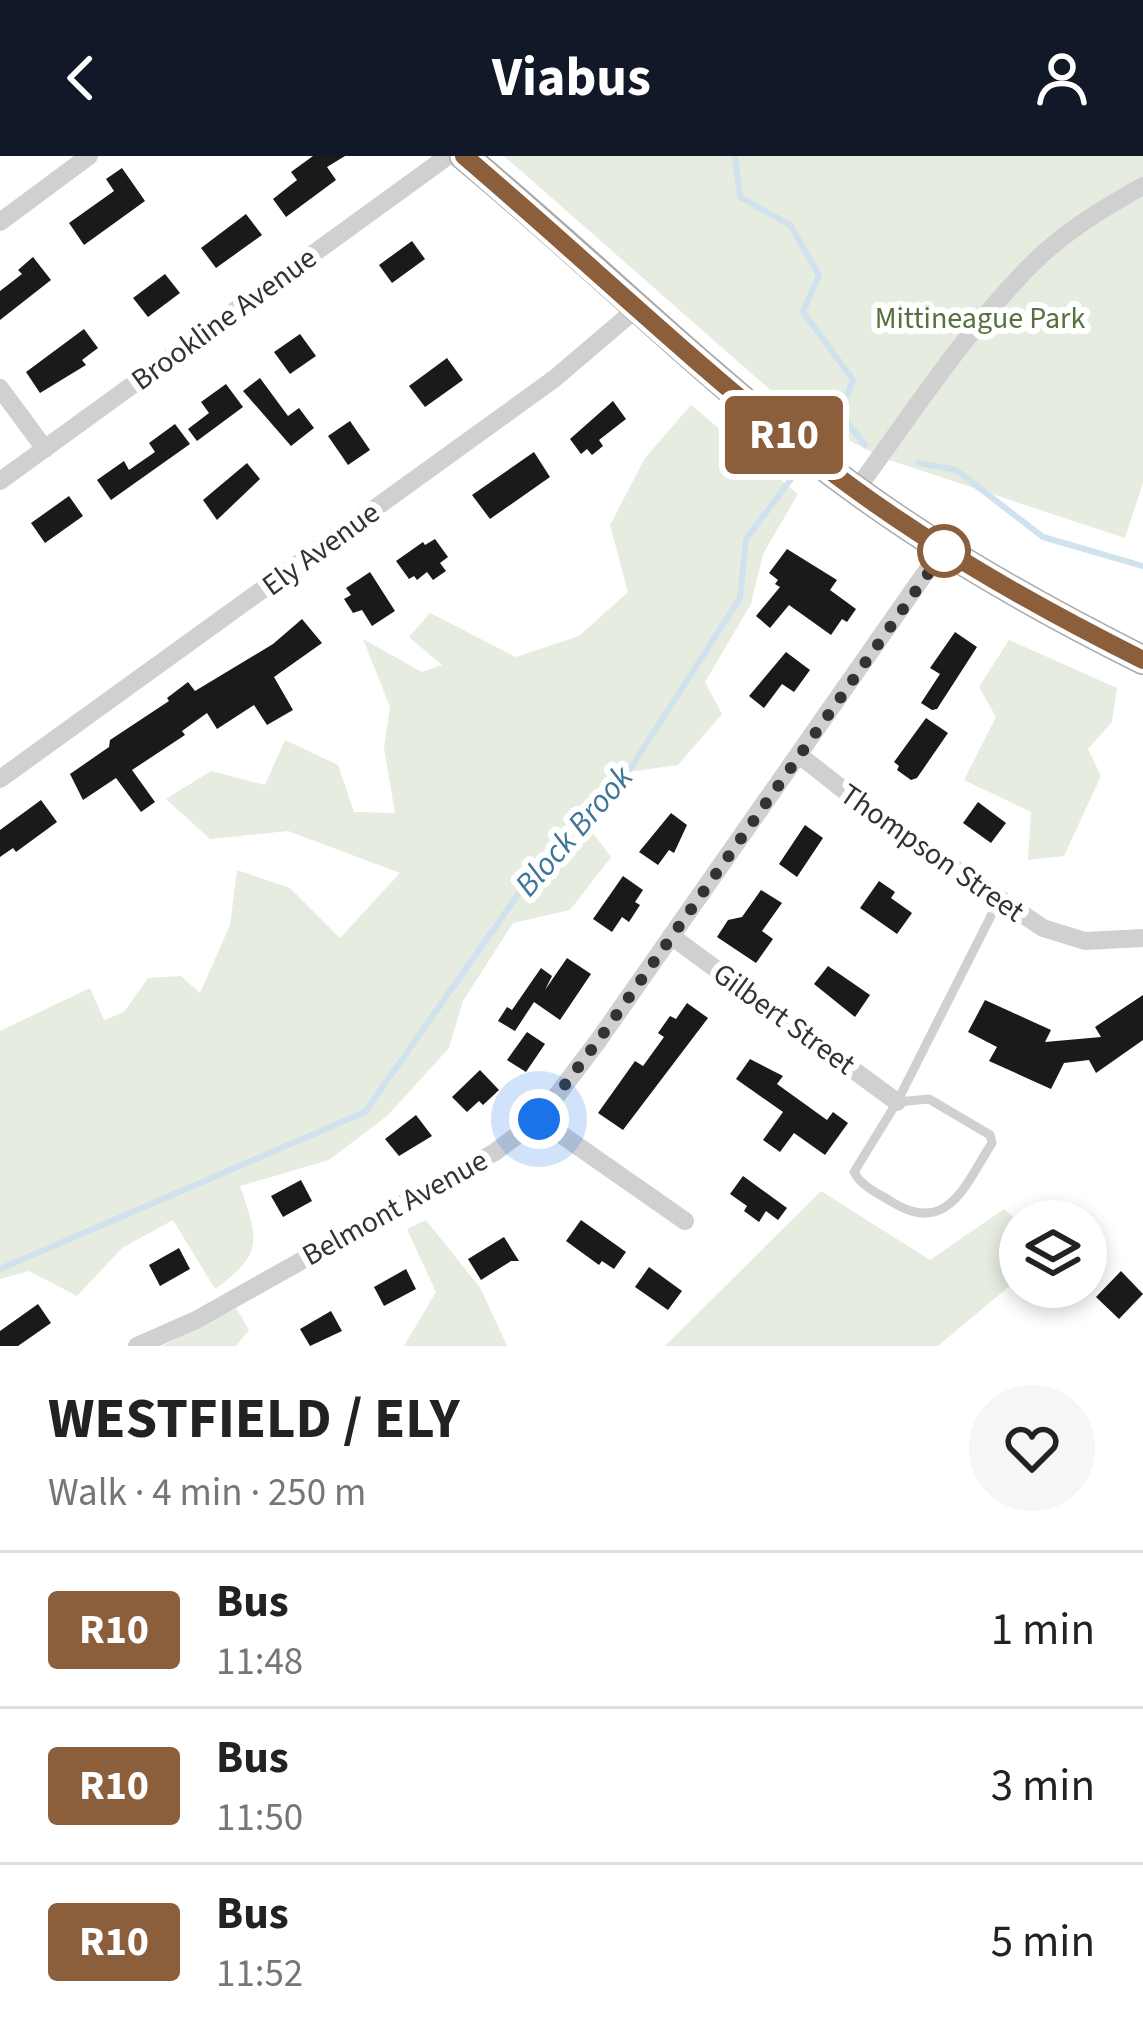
<!DOCTYPE html>
<html lang="en">
<head>
<meta charset="utf-8">
<style>
  body { margin:0; font-family:"Source Sans 3",sans-serif; background:#f6f6f6; color:#222; height:100vh; display:flex; flex-direction:column; font-size:45px; white-space:nowrap }
  * { box-sizing:border-box; margin:0 }
  p { font-size:39px; color:#767676 }
  .icon { flex:none; width:66px; height:66px; fill:none; stroke:currentColor; stroke-width:2; stroke-linecap:round; stroke-linejoin:round }
  .map { position:relative; height:1190px; overflow:hidden }
  .drawer { display:flex; flex-direction:column; background:#fff; flex:1 }
  .drawer>* { flex:none }
  .badge { padding:0 24px; border-radius:9px; font-size:42px; line-height:78px }
  .buttons { position:absolute; left:999px; top:1044px; display:grid; gap:24px }
  .buttons a { display:grid; place-items:center; width:108px; height:108px; border-radius:50%; background:#fff; box-shadow:0 6px 18px #0003; font-size:60px }
  .you { position:absolute; width:60px; height:60px; margin:-30px; border:9px solid #fff; border-radius:50%; background:#1a73e8; box-shadow:0 0 0 18px #1a73e833 }
  .map>.badge { position:absolute; translate:-50% -50%; box-shadow:0 0 0 6px #fff }
  .round { display:grid; place-items:center; flex:none; width:126px; height:126px; border-radius:63px; background:#f6f6f6 }
  .summary { display:flex; align-items:center; justify-content:space-between; height:204px; padding:0 48px }
  h1 { font-size:57px; font-weight:700; line-height:90px }
  ul { padding:0; list-style:none }
  li { display:flex; align-items:center; gap:36px; height:156px; padding:0 48px; border-top:3px solid #e0e0e0 }
  li div { flex:1 }
  li b { display:block; font-size:45px }
  li em { font-style:normal }
  li .badge { min-width:132px; font-weight:700; text-align:center }
  header { display:flex; justify-content:space-between; align-items:center; height:156px; padding:0 48px; background:#111827; color:#fff; font-size:54px; font-weight:700 }
  .map>svg:first-child { display:block }
</style>
</head>
<body>
<header><svg class="icon" aria-label="back" viewBox="0 0 24 24"><path d="M15 5l-7 7 7 7"/></svg>Viabus<svg class="icon" aria-label="person" viewBox="0 0 24 24"><circle cx="12" cy="8" r="4"/><path d="M4 21q1-7 8-7t8 7"/></svg></header>
<div class="map">
<svg width="1143" height="1190" viewBox="0 0 1143 1190">
  <rect width="100%" height="100%" fill="#fff"/>
  <g fill="#e6ecdf">
    <polygon points="504,0 1143,0 1143,327 1125,382 880,301 792,253"/>
    <path d="M691,249L798,338L763,398L751,448L705,526L722,558L678,609L614,618L576,654L611,701L570,754L513,767L463,845L449,892L387,960L329,1004L240,1030C258,1083 265,1097 215,1133L173,1064L122,1092L77,1140L29,1115L0,1123V875L90,832L104,864L124,856L148,822L181,820L200,837L230,769L237,714L290,732L340,782L400,717L288,675L210,683L166,643L211,615L265,629L285,584L338,609L354,656L395,657L384,592L390,551L363,483L422,516L442,509L409,481L430,457L516,501L579,480L628,436L610,369L645,302Z"/>
    <polygon points="1009,484 1117,532 1112,566 1088,593 1101,620 1064,700 1028,704 1031,656 964,624 996,561 979,531"/>
    <polygon points="821,1035 930,1104 1004,1053 1020,1066 1020,1121 938,1190 665,1190"/>
    <polygon points="426,1064 481,1133 507,1190 404,1190 436,1136 407,1073"/>
    <polygon points="236,1152 249,1174 236,1190 162,1190"/>
  </g>
  <g fill="none" stroke-linecap="round" stroke-linejoin="round">
    <g stroke="#cfe2ee" stroke-width="6">
      <polyline points="735,0 740,41 790,69 819,119 803,156 853,224 840,258 815,291"/>
      <polyline points="841,259 865,289"/>
      <polyline points="919,307 956,314 1043,381 1143,410"/>
      <polyline points="0,1113 365,956 548,696 616,635 740,442 746,383 803,307"/>
    </g>
  </g>
  <g fill="#1a1a1a">
    <polygon points="313,0 345,0 327,11 336,24 286,61 273,43 297,24 291,16"/>
    <polygon points="122,12 145,45 84,89 69,67 114,35 106,23"/>
    <polygon points="246,58 262,79 216,112 201,92"/>
    <polygon points="412,85 425,103 392,127 379,109"/>
    <polygon points="33,101 51,124 0,164 0,135 22,118 18,114"/>
    <polygon points="165,118 180,137 148,161 133,142"/>
    <polygon points="84,173 98,192 82,204 86,209 40,237 26,216"/>
    <polygon points="300,178 316,200 290,218 274,196"/>
    <polygon points="447,202 463,224 425,251 409,230"/>
    <polygon points="260,222 288,260 299,252 314,272 291,290 243,235"/>
    <polygon points="226,228 243,251 197,285 188,273 209,257 201,246"/>
    <polygon points="613,245 626,263 599,284 603,290 592,299 587,293 581,298 570,283"/>
    <polygon points="350,265 370,294 348,309 328,280"/>
    <polygon points="175,268 190,288 111,344 97,324 124,305 129,314 155,296 149,287"/>
    <polygon points="534,296 550,321 490,363 472,339"/>
    <polygon points="247,307 260,323 217,364 203,344"/>
    <polygon points="69,340 83,360 45,387 31,367"/>
    <polygon points="435,383 448,401 440,407 446,415 433,424 427,416 417,424 414,420 409,423 396,405 423,386 425,389"/>
    <polygon points="787,393 837,424 830,434 856,453 847,466 842,463 831,479 789,449 770,472 756,460 780,431 775,428 778,424 769,417"/>
    <polygon points="370,416 395,455 372,470 362,454 353,457 344,443 351,439 346,432"/>
    <polygon points="302,463 322,487 274,521 293,554 267,569 254,549 217,573 207,557 182,575 185,579 132,614 155,646 141,656 116,622 83,644 70,618 109,591 110,584 169,545 167,542 188,526 195,535 273,488"/>
    <polygon points="955,476 977,491 937,553 932,554 921,547 940,518 930,512"/>
    <polygon points="786,496 810,514 794,536 782,528 764,552 749,540"/>
    <polygon points="926,562 948,577 917,622 911,624 897,614 899,610 894,606"/>
    <polygon points="41,644 57,666 16,696 13,692 0,701 0,674"/>
    <polygon points="978,646 1006,667 991,687 963,667"/>
    <polygon points="671,657 687,669 674,697 669,694 658,709 639,696"/>
    <polygon points="805,669 823,682 797,721 779,708"/>
    <polygon points="623,720 643,734 635,746 640,749 629,766 622,761 612,776 593,763"/>
    <polygon points="879,725 895,736 891,742 912,757 897,778 860,752"/>
    <polygon points="761,734 782,747 762,775 773,783 756,807 717,781 728,764 742,761"/>
    <polygon points="567,802 591,818 560,864 534,846 515,875 498,865 507,851 512,854 541,812 552,820 545,834"/>
    <polygon points="828,810 870,839 855,861 814,828"/>
    <polygon points="1143,839 1143,884 1096,917 1089,904 1064,907 1051,933 989,905 997,891 968,876 985,844 1051,874 1045,886 1101,881 1095,871"/>
    <polygon points="687,847 708,862 623,974 598,957 635,905 643,910 664,881 658,877 670,860 676,863"/>
    <polygon points="527,876 545,888 526,916 507,904"/>
    <polygon points="750,903 783,920 777,928 827,964 833,956 848,967 825,999 794,977 780,996 763,984 783,956 736,923"/>
    <polygon points="480,914 499,934 483,949 479,945 467,956 452,941"/>
    <polygon points="416,959 432,980 399,1000 385,983"/>
    <polygon points="743,1020 787,1052 778,1064 766,1055 759,1066 744,1055 747,1050 730,1038"/>
    <polygon points="301,1024 312,1045 283,1061 271,1040"/>
    <polygon points="581,1064 626,1096 614,1113 602,1105 599,1109 566,1085"/>
    <polygon points="504,1081 519,1105 511,1105 481,1124 468,1103"/>
    <polygon points="179,1092 190,1113 160,1130 149,1109"/>
    <polygon points="649,1111 682,1135 668,1154 635,1131"/>
    <polygon points="406,1113 416,1133 384,1150 374,1131"/>
    <polygon points="1121,1115 1143,1138 1119,1163 1096,1141"/>
    <polygon points="38,1148 51,1167 18,1190 0,1190 0,1175"/>
    <polygon points="331,1155 342,1175 310,1190 300,1173"/>
  </g>
  <g fill="none" stroke-linecap="round" stroke-linejoin="round">
    <path stroke="#d0d0d0" stroke-width="9" d="M897,946L929,943L990,979L992,987C966,1027 948,1081 892,1046C878,1037 862,1031 854,1016L897,946L999,744"/>
    <g stroke="#d0d0d0" stroke-width="18">
      <polyline points="0,66 89,0"/>
      <polyline points="0,232 45,293"/>
      <polyline points="0,325 448,0"/>
      <path d="M856,334C911,259 964,177 1029,111C1062,77 1102,53 1143,30"/>
      <polyline points="799,599 878,661 1043,772 1085,785 1143,782"/>
      <polyline points="0,623 554,223 635,154"/>
      <polyline points="671,780 897,946"/>
      <polyline points="539,963 685,1065"/>
      <polyline points="137,1190 196,1164 495,996 539,963 598,885 942,393"/>
    </g>
    <path stroke="#ababab" stroke-width="30" d="M464,0C579,95 685,200 802,293C907,377 1023,444 1143,504"/>
  </g>
  <g fill="none" stroke-linecap="round" stroke-linejoin="round">
    <defs>
      <path id="line" d="M464,0C578,97 685,200 802,293C907,377 1023,444 1143,504"/>
    </defs>
    <use href="#line" stroke="#fff" stroke-width="27"/>
    <use href="#line" stroke="#8b5e3c" stroke-width="18"/>
    <polyline stroke="#333" stroke-width="12" stroke-dasharray="0 21.6" points="539,963 598,885 944,395"/>
  </g>
  <circle fill="#fff" stroke="#8b5e3c" stroke-width="6" cx="944" cy="395" r="24"/>
  <g text-anchor="middle" dominant-baseline="central" stroke-width="12" stroke-linejoin="round" paint-order="stroke">
    <g font-size="30" fill="#56703f" stroke="#fff">
      <text x="980" y="162">Mittineague Park</text>
    </g>
    <g font-size="30" fill="#333" stroke="#fff">
      <text transform="translate(224 163) rotate(-36)">Brookline Avenue</text>
      <text transform="translate(321 393) rotate(-36)">Ely Avenue</text>
      <text transform="translate(932 697) rotate(35)">Thompson Street</text>
      <text transform="translate(784 863) rotate(36)">Gilbert Street</text>
      <text transform="translate(395 1052) rotate(-29)">Belmont Avenue</text>
    </g>
    <g font-size="33" font-style="italic" fill="#3f7597" stroke="#fff">
      <text transform="translate(574 675) rotate(-49)">Block Brook</text>
    </g>
  </g>
</svg>
<div class="buttons">
<a><svg class="icon" aria-label="layers" viewBox="0 0 24 24"><path d="M12 4l9 5-9 5-9-5zM3 14l9 5 9-5"/></svg></a>
</div>
<div class="you" style="left:539px;top:963px"></div>
<b class="badge" style="left:784px;top:279px;background:#8b5e3c;color:#fff">R10</b>
</div>
<section class="drawer">
<div class="summary"><div><h1>WESTFIELD / ELY</h1><p>Walk · 4 min · 250 m</p></div><a class="round"><svg class="icon" aria-label="heart" viewBox="0 0 24 24"><path d="M12 20l-8-8c-3-5 5-10 8-4 3-6 11-1 8 4z"/></svg></a></div>
<ul>
<li><span class="badge" style="background:#8b5e3c;color:#fff">R10</span><div><b>Bus</b><p>11:48</p></div><em>1 min</em></li>
<li><span class="badge" style="background:#8b5e3c;color:#fff">R10</span><div><b>Bus</b><p>11:50</p></div><em>3 min</em></li>
<li><span class="badge" style="background:#8b5e3c;color:#fff">R10</span><div><b>Bus</b><p>11:52</p></div><em>5 min</em></li>
</ul>
</section>
</body>
</html>
